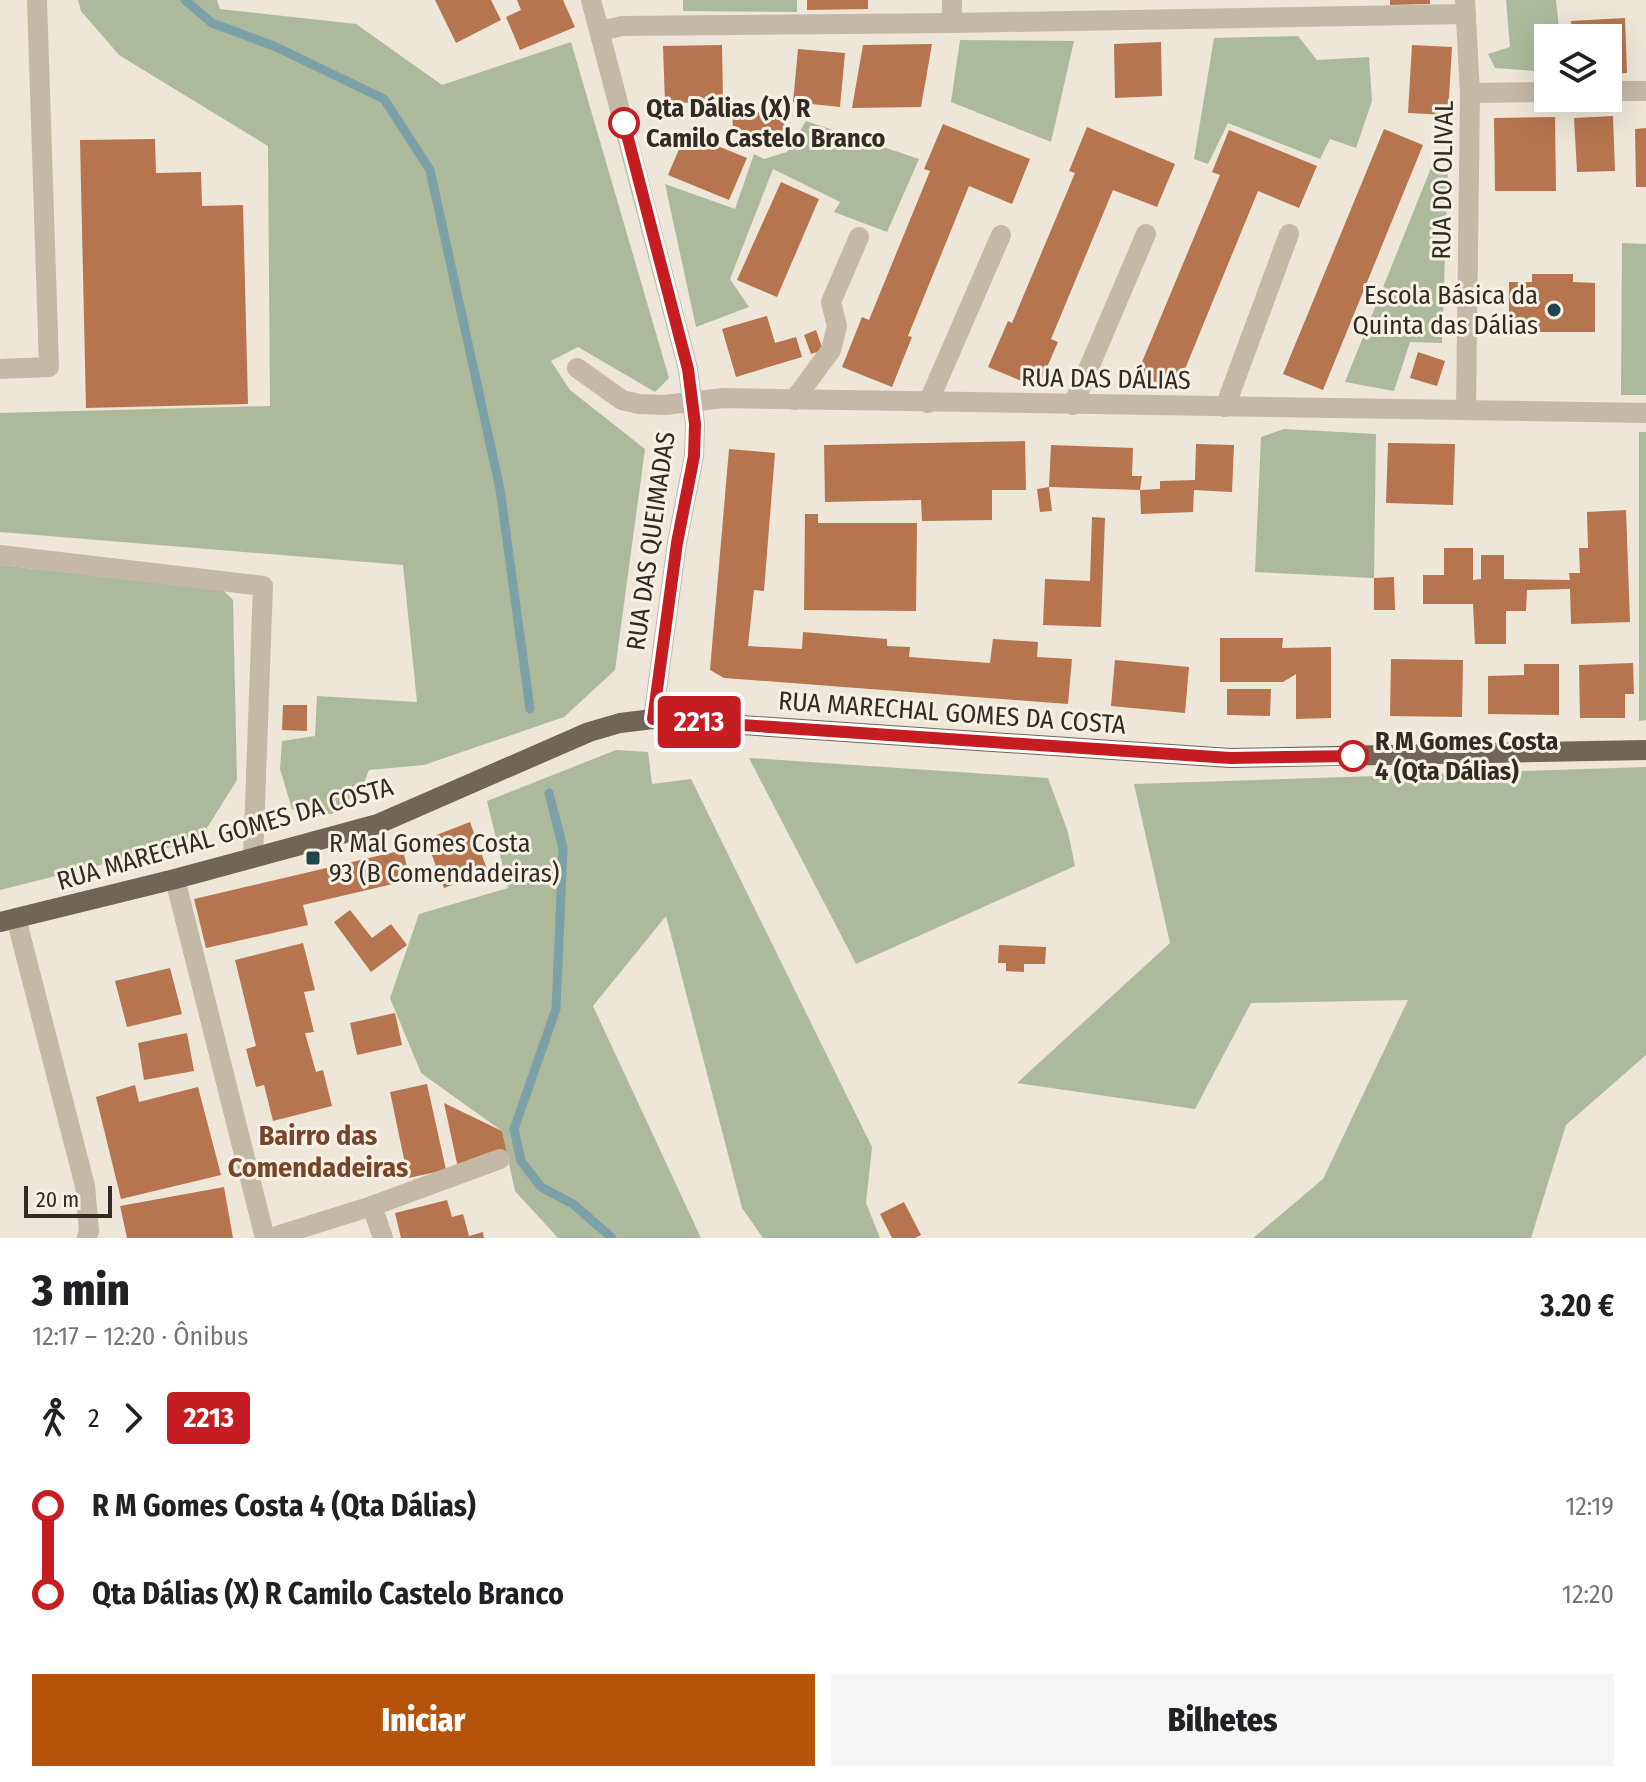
<!DOCTYPE html>
<html lang="pt">
<head>
<meta charset="utf-8">
<style>
  body { margin:0; font-family:"Fira Sans Condensed",sans-serif; background:#f6f6f6; color:#202124; height:100vh; display:flex; flex-direction:column; font-size:30px; white-space:nowrap }
  * { box-sizing:border-box; margin:0 }
  p { font-size:26px; color:#757577 }
  .icon { flex:none; width:44px; height:44px; fill:none; stroke:currentColor; stroke-width:2; stroke-linecap:round; stroke-linejoin:round }
  .map { position:relative; height:1238px; overflow:hidden }
  .drawer { display:flex; flex-direction:column; background:#fff; flex:1 }
  .drawer>* { flex:none }
  .badge { padding:0 16px; border-radius:6px; font-size:28px; line-height:52px }
  .controls { position:absolute; left:1534px; top:24px; display:grid; gap:16px }
  .controls a { display:grid; place-items:center; width:88px; height:88px; border-radius:0px; background:#fff; box-shadow:0 8px 32px #0002; font-size:40px }
  .scale { position:absolute; left:24px; bottom:20px; width:88px; box-sizing:border-box; padding-left:8px; border:4px solid #312b26; border-top:0; font-size:22px; line-height:28px; white-space:nowrap; color:#312b26; -webkit-text-stroke:6px #f6f0e5; paint-order:stroke }
  .map>.badge { position:absolute; translate:-50% -50%; box-shadow:0 0 0 4px #fff }
  .legs { display:flex; align-items:center; gap:12px; height:88px; padding:0 32px; font-size:26px }
  .legs p { margin-inline-start:auto }
  .head { display:flex; align-items:center; justify-content:space-between; height:136px; padding:0 32px }
  h1 { font-size:44px; font-weight:800; line-height:60px }
  .primary-button { display:flex; gap:16px; margin-top:auto; padding:16px 32px }
  .primary-button a { flex:1; height:92px; border-radius:0px; background:#b45309; color:#fff; font-size:32px; font-weight:800; line-height:92px; text-align:center }
  .primary-button a+a { background:#f6f6f6; color:#202124 }
  ul { padding:0 32px; list-style:none }
  li { display:flex; align-items:center; gap:28px; height:88px; font-size:30px }
  li i { display:grid; place-items:center; width:12px; height:100%; margin:0 10px; background:currentColor }
  li i::after { content:''; width:20px; height:20px; margin:-10px; border:6px solid; border-radius:50%; background:#fff }
  li p { margin-inline-start:auto }
  li:first-child i { background:linear-gradient(#0000 50%,currentColor 0) }
  li:last-child i { background:linear-gradient(currentColor 50%,#0000 0) }
  .map>svg:first-child { display:block }
</style>
</head>
<body>
<div class="map">
<svg width="1646" height="1238" viewBox="0 0 1646 1238">
  <rect width="100%" height="100%" fill="#ede6d9"/>
  <g fill="#acba9b">
    <polygon points="78,0 217,0 220,9 356,24 442,85 571,42 669,378 655,392 578,347 551,361 570,390 645,449 615,670 564,717 424,765 369,770 362,788 332,814 314,816 292,809 280,769 282,741 315,736 317,696 417,702 403,565 0,532 0,413 270,406 268,146 119,55 81,11"/>
    <polygon points="683,0 797,0 797,12 683,11"/>
    <polygon points="1506,0 1556,0 1560,38 1548,38 1548,72 1495,68 1488,54 1510,47"/>
    <polygon points="1298,36 1317,60 1369,57 1372,101 1356,148 1330,139 1320,159 1228,123 1208,164 1194,159 1214,38"/>
    <polygon points="960,40 1074,41 1051,142 951,102"/>
    <polygon points="806,121 919,159 887,232 834,212 840,202 773,169 730,279 749,307 696,327 665,184 735,209 754,154 764,159 787,152"/>
    <polygon points="1433,163 1448,169 1442,343 1410,342 1394,391 1345,382"/>
    <polygon points="1622,243 1646,244 1646,395 1621,395"/>
    <polygon points="1284,429 1376,434 1374,578 1255,572 1261,437"/>
    <polygon points="1639,432 1646,432 1646,720 1639,721"/>
    <polygon points="0,565 223,590 233,600 237,780 205,831 191,842 0,890"/>
    <polygon points="616,750 648,752 652,784 691,779 872,1147 866,1203 880,1238 763,1238 742,1208 666,916 593,1006 701,1238 558,1238 515,1191 502,1131 421,1073 390,998 419,914 508,888 487,801"/>
    <polygon points="749,758 1048,778 1068,832 1075,866 856,964"/>
    <polygon points="1646,767 1646,1055 1566,1125 1531,1238 1253,1238 1323,1179 1408,1000 1251,1003 1195,1109 1017,1083 1170,943 1134,784"/>
  </g>
  <g fill="none" stroke-linecap="round" stroke-linejoin="round">
    <g stroke="#7ca0a7" stroke-width="9">
      <polyline points="185,0 212,23 274,46 384,99 430,170 500,489 530,709"/>
      <polyline points="549,793 563,848 556,1009 514,1129 521,1161 541,1187 573,1204 612,1238"/>
    </g>
  </g>
  <g fill="#b6754e">
    <polygon points="435,0 491,0 501,20 456,43"/>
    <polygon points="517,0 563,0 575,27 520,50 506,17 521,10"/>
    <polygon points="807,0 868,0 868,9 807,10"/>
    <polygon points="1390,0 1430,0 1430,4 1390,5"/>
    <polygon points="1625,18 1627,73 1608,74 1608,38 1572,38 1571,21"/>
    <polygon points="1161,42 1162,96 1115,98 1114,44"/>
    <polygon points="932,44 921,107 852,108 863,45"/>
    <polygon points="722,45 723,102 665,103 663,46"/>
    <polygon points="1412,45 1452,47 1448,115 1408,113"/>
    <polygon points="798,49 845,53 840,107 793,102"/>
    <polygon points="732,106 784,118 787,144 733,130"/>
    <polygon points="1613,116 1615,171 1577,172 1574,118"/>
    <polygon points="1555,117 1556,191 1495,191 1494,118"/>
    <polygon points="943,124 1030,159 1012,204 969,186 908,336 912,337 892,387 842,367 862,317 869,320 930,171 924,169"/>
    <polygon points="1087,127 1175,164 1157,207 1113,190 1051,339 1058,342 1038,388 988,367 1008,321 1012,323 1075,173 1069,171"/>
    <polygon points="1646,128 1646,187 1636,187 1635,129"/>
    <polygon points="1384,129 1423,145 1323,390 1283,374"/>
    <polygon points="1229,130 1317,166 1299,208 1258,191 1176,391 1137,374 1220,175 1212,172"/>
    <polygon points="686,133 747,158 729,200 668,175"/>
    <polygon points="155,139 156,173 201,172 202,206 243,205 248,404 86,408 80,140"/>
    <polygon points="781,182 819,199 777,297 737,280"/>
    <polygon points="1532,274 1573,274 1573,282 1595,283 1595,332 1509,332 1509,282 1532,282"/>
    <polygon points="767,316 775,343 796,337 802,357 736,377 722,329"/>
    <polygon points="816,330 823,350 811,354 804,335"/>
    <polygon points="1418,352 1445,361 1437,386 1410,378"/>
    <polygon points="1025,441 1026,490 992,490 992,520 922,521 921,500 825,502 824,445"/>
    <polygon points="1388,443 1455,444 1453,505 1386,503"/>
    <polygon points="1196,444 1234,445 1232,492 1194,490 1193,512 1141,514 1140,490 1160,489 1160,481 1195,480"/>
    <polygon points="1051,445 1133,448 1132,476 1142,476 1140,490 1049,487 1052,511 1040,512 1037,489 1049,487"/>
    <polygon points="729,449 775,453 764,591 754,590 748,646 802,649 803,632 887,639 887,646 910,647 909,657 990,663 993,639 1038,642 1037,657 1072,659 1068,704 724,678 710,670"/>
    <polygon points="1626,510 1630,622 1571,624 1570,589 1527,590 1526,611 1506,611 1506,644 1475,644 1473,604 1423,604 1423,575 1444,575 1444,548 1473,548 1473,580 1481,579 1481,555 1504,555 1504,579 1570,580 1569,573 1580,573 1579,548 1588,548 1587,512"/>
    <polygon points="805,514 818,514 818,523 917,523 916,611 804,610"/>
    <polygon points="1092,517 1105,518 1101,627 1043,625 1045,579 1090,581"/>
    <polygon points="1394,577 1395,610 1374,610 1374,578"/>
    <polygon points="1220,638 1283,638 1282,648 1331,647 1331,718 1296,719 1296,674 1283,682 1220,682"/>
    <polygon points="1391,659 1463,660 1462,717 1390,716"/>
    <polygon points="1115,660 1189,667 1185,713 1111,706"/>
    <polygon points="1633,663 1634,694 1625,694 1625,718 1580,718 1579,665"/>
    <polygon points="1524,664 1559,664 1559,715 1488,714 1488,676 1524,675"/>
    <polygon points="1227,689 1271,689 1270,716 1227,715"/>
    <polygon points="283,705 307,705 307,731 282,730"/>
    <polygon points="470,822 488,872 444,888 426,839"/>
    <polygon points="403,850 410,880 303,905 308,925 206,948 194,899"/>
    <polygon points="350,910 372,938 391,924 407,945 371,972 334,922"/>
    <polygon points="303,943 315,990 304,992 314,1032 305,1033 316,1072 323,1070 332,1106 273,1121 264,1085 256,1087 246,1049 256,1046 235,960"/>
    <polygon points="999,945 1046,947 1045,964 1024,964 1024,972 1006,971 1006,963 998,963"/>
    <polygon points="170,968 182,1014 127,1027 115,981"/>
    <polygon points="395,1013 402,1045 357,1055 350,1023"/>
    <polygon points="187,1033 194,1071 144,1080 138,1043"/>
    <polygon points="427,1084 446,1170 408,1178 390,1092"/>
    <polygon points="135,1085 139,1102 198,1087 221,1175 121,1199 96,1097"/>
    <polygon points="444,1103 502,1131 508,1158 458,1168"/>
    <polygon points="224,1187 233,1238 127,1238 120,1206"/>
    <polygon points="447,1200 452,1217 463,1214 469,1236 483,1232 484,1238 401,1238 395,1213"/>
    <polygon points="904,1202 921,1235 915,1238 892,1238 880,1214"/>
  </g>
  <g fill="none" stroke-linecap="round" stroke-linejoin="round">
    <g stroke="#c4b8a7" stroke-width="20">
      <polyline points="591,0 688,369 695,424 694,456 677,543 653,719"/>
      <polyline points="1465,1 1470,93 1466,409"/>
      <polyline points="952,23 952,0"/>
      <polyline points="600,31 622,26 952,23 1466,14"/>
      <polyline points="1608,91 1646,91"/>
      <polyline points="1470,93 1548,92"/>
      <polyline points="577,368 622,400 639,404 665,405 723,398 1646,413"/>
      <polyline points="0,369 49,367 37,0"/>
      <polyline points="794,400 831,350 837,326 831,302 859,237"/>
      <polyline points="928,403 1001,235"/>
      <polyline points="1073,405 1146,234"/>
      <polyline points="1225,407 1289,234"/>
      <polyline points="0,555 263,586 253,858"/>
      <polyline points="175,879 265,1238"/>
      <polyline points="16,918 85,1186 89,1231 87,1238"/>
      <polyline points="372,1206 500,1159"/>
      <polyline points="270,1238 372,1206 383,1238"/>
    </g>
    <polyline stroke="#716459" stroke-width="20" points="0,922 175,879 378,824 589,732 620,723 653,719 1230,758 1646,750"/>
  </g>
  <g fill="none" stroke-linecap="round" stroke-linejoin="round">
    <defs>
      <polyline id="line-1" points="624,123 688,369 695,424 694,456 677,543 653,719 1230,758 1353,756"/>
    </defs>
    <use href="#line-1" stroke="#fff" stroke-width="18"/>
    <use href="#line-1" stroke="#c61d23" stroke-width="12"/>
  </g>
  <g fill="#fff" stroke="#c61d23" stroke-width="4">
    <circle cx="624" cy="123" r="14"/>
    <circle cx="1353" cy="756" r="14"/>
  </g>
  <g fill="#21454d" stroke="#f6f0e5" stroke-width="3">
    <circle cx="1554" cy="310" r="8"/>
    <rect x="305" y="850" width="16" height="16" rx="4"/>
  </g>
  <g text-anchor="middle" dominant-baseline="central" stroke-width="6" stroke-linejoin="round" paint-order="stroke">
    <g font-size="26" font-weight="bold" fill="#312b26" stroke="#f6f0e5" text-anchor="start">
      <text x="646" y="108">Qta Dálias (X) R<tspan x="646" dy="30">Camilo Castelo Branco</tspan></text>
      <text x="1375" y="741">R M Gomes Costa<tspan x="1375" dy="30">4 (Qta Dálias)</tspan></text>
    </g>
    <g font-size="26" fill="#312b26" stroke="#f6f0e5">
      <text transform="translate(1443 180) rotate(-89)">RUA DO OLIVAL</text>
      <text transform="translate(1106 379) rotate(1)">RUA DAS DÁLIAS</text>
      <text transform="translate(651 541) rotate(-82)">RUA DAS QUEIMADAS</text>
      <text transform="translate(952 713) rotate(4)">RUA MARECHAL GOMES DA COSTA</text>
      <text transform="translate(225 834) rotate(-16)">RUA MARECHAL GOMES DA COSTA</text>
    </g>
    <g font-size="26" fill="#312b26" stroke="#f6f0e5" text-anchor="end">
      <text x="1538" y="295">Escola Básica da<tspan x="1538" dy="30">Quinta das Dálias</tspan></text>
      <text x="329" y="843" text-anchor="start">R Mal Gomes Costa<tspan x="329" dy="30">93 (B Comendadeiras)</tspan></text>
    </g>
    <g font-size="28" font-weight="bold" fill="#76452a" stroke="#f6f0e5">
      <text x="318" y="1135">Bairro das<tspan x="318" dy="32">Comendadeiras</tspan></text>
    </g>
  </g>
</svg>
<div class="controls">
<a><svg class="icon" aria-label="layers" viewBox="0 0 24 24"><path d="M12 4l9 5-9 5-9-5zM3 14l9 5 9-5"/></svg></a>
</div>
<div class="scale">20 m</div>
<b class="badge" style="left:699px;top:722px;background:#c61d23;color:#fff">2213</b>
</div>
<section class="drawer">
<div class="head"><div><h1>3 min</h1><p>12:17 – 12:20 · Ônibus</p></div><b>3.20 €</b></div>
<div class="legs"><svg class="icon" aria-label="walk" viewBox="0 0 24 24"><circle cx="13" cy="4" r="2"/><path d="M13 8l-2 6 4 7M11 14l-3 7M7 12l3-4h3l4 4"/></svg>2<svg class="icon" aria-label="forward" viewBox="0 0 24 24"><path d="M9 5l7 7-7 7"/></svg><b class="badge" style="background:#c61d23;color:#fff">2213</b></div>
<ul>
<li><i style="color:#c61d23"></i><b>R M Gomes Costa 4 (Qta Dálias)</b><p>12:19</p></li>
<li><i style="color:#c61d23"></i><b>Qta Dálias (X) R Camilo Castelo Branco</b><p>12:20</p></li>
</ul>
<div class="primary-button"><a>Iniciar</a><a>Bilhetes</a></div>
</section>
</body>
</html>
